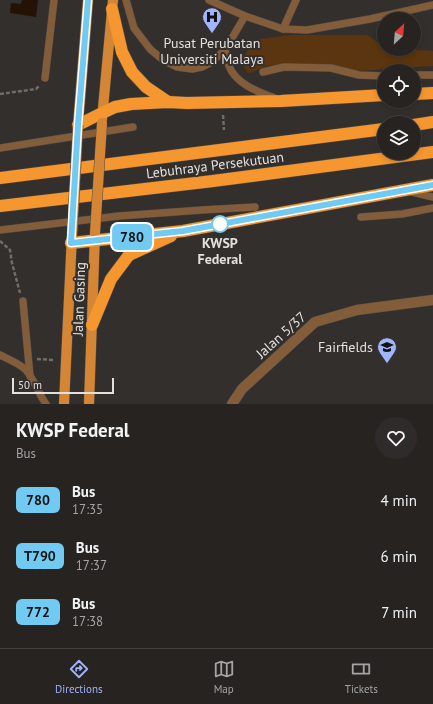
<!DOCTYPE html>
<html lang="en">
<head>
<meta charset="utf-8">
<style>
  body { margin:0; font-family:"PT Sans",sans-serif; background:#2e2b2a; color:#f1f3f6; height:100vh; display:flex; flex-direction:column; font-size:15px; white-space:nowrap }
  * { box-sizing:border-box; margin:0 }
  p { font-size:13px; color:#a4a4a5 }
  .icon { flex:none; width:22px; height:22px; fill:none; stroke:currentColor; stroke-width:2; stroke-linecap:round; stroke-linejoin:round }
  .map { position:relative; height:404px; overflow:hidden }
  .panel { display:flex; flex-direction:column; background:#262321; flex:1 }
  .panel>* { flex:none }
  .badge { padding:0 8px; border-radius:6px; font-size:14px; line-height:26px }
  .needle { width:26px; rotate:26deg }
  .fabs { position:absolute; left:377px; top:12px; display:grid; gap:8px }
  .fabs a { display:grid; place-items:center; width:44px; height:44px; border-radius:50%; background:#262321; box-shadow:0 2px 6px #0003,0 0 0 1px #42403f; font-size:20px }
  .scale { position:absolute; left:12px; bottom:10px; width:102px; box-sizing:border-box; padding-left:4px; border:2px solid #e3e1de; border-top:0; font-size:11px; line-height:14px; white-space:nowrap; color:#e3e1de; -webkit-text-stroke:3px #332f2c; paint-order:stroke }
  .map>.badge { position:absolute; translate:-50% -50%; box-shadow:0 0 0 2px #fff }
  .round { display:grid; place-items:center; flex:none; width:42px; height:42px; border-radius:21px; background:#2e2b2a }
  .head { display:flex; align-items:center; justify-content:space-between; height:68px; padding:0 16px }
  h1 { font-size:19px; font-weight:800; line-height:30px }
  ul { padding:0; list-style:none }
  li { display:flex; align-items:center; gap:12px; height:56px; padding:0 16px }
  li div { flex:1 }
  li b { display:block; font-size:15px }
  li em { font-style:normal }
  li .badge { min-width:44px; font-weight:700; text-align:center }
  .dock { display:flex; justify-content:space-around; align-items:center; height:56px; border-top:1px solid #42403f; background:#262321; font-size:11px; color:#a4a4a5 }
  .dock a { display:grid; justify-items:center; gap:2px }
  .dock .current { color:#a0b3fd }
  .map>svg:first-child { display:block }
</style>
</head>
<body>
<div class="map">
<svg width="433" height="404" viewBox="0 0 433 404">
  <rect width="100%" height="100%" fill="#332f2c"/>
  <polygon fill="#5a350f" points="290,35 368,35 378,43 384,45 384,49 404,49 433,51 433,66 358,71 286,65 266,66 253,72 248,73 244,67 245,55 250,47 260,39"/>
  <polygon fill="#241304" points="22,0 38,0 36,17 10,13 11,3 21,4"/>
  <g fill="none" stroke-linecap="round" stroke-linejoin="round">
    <defs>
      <g id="lane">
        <polyline points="126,0 134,28 150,49 163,60 177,67 192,69 202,67 210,63 225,50 245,16"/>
        <polyline points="209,0 245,16 283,29 307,30 370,19 433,5"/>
        <polyline points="283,29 296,0"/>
        <path d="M225,50C226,55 227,61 229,66C236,84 258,92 275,98"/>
        <polyline points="263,72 284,67 331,68 359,75 384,76"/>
        <polyline points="414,75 433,75"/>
        <polyline points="45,78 54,0"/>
        <polyline points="0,148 133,127"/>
        <polyline points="412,192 433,197"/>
        <polyline points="361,217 402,214 433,208"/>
        <polyline points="0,230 119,216 202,210 255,207"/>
        <polyline points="23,301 30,376"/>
        <path d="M0,355C8,359 18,363 25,369C34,378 38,393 46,404"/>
      </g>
      <polyline id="street" points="232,404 242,389 315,322 357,310 433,300"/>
      <g id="primary">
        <polyline points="102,119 113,0"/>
        <polyline points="78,125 88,0"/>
        <polyline points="64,404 72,235"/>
        <polyline points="89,404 95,233"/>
      </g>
      <g id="highway">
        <polyline points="112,9 122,52 132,72 146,87 168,102"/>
        <polyline points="414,94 433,93"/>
        <polyline points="78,125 102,113 115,107 131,104 168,102 187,103 281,101 384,95"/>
        <polyline points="414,125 433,122"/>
        <polyline points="0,178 384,129"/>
        <polyline points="0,206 213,181 433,152"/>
        <polyline points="71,243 183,231 433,185"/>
        <polyline points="92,325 111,279 129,255 171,236"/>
      </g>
    </defs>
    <use href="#lane" stroke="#4f4b48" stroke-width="8"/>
    <use href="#street" stroke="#4f4b48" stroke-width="11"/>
    <use href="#primary" stroke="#4f4b48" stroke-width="11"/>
    <use href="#highway" stroke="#4f4b48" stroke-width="13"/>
    <g stroke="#706c69" stroke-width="2.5" stroke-dasharray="4 2" stroke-linecap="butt">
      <polyline points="0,94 36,89 40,85"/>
      <polyline points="223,115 224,130"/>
      <polyline points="0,241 10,250 12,263 20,293"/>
      <polyline points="37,359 54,360"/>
    </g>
    <use href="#lane" stroke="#835d39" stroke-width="7"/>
    <use href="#street" stroke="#835d39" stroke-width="10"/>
    <use href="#primary" stroke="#d58635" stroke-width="10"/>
    <use href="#highway" stroke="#f6962e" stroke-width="12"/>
    <defs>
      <g id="primary-bridge">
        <polyline points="95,233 102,123"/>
        <polyline points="72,235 78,125"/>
      </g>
    </defs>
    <use href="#primary-bridge" stroke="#4f4b48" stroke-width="11" stroke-linecap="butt"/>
    <use href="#primary-bridge" stroke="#d58635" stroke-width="10"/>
  </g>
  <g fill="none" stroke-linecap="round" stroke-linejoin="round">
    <defs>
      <polyline id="line" points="88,0 78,125 71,243 183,231 433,185"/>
    </defs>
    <use href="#line" stroke="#fff" stroke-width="9"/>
    <use href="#line" stroke="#71caf2" stroke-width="6"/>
  </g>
  <defs>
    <symbol id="hospital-pin" viewBox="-11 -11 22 30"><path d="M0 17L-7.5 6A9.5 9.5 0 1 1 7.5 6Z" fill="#a0b3fd" stroke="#332f2c"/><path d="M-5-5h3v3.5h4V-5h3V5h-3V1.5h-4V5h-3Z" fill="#111"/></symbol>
    <symbol id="school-pin" viewBox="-11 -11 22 30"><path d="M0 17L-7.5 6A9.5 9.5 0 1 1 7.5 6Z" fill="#a0b3fd" stroke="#332f2c"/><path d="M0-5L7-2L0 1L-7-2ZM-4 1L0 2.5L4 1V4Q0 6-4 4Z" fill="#111"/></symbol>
  </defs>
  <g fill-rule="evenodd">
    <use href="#hospital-pin" x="201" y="6" width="22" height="30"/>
    <use href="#school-pin" x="376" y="336" width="22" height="30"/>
  </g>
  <circle fill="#fff" stroke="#71caf2" stroke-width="2" cx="220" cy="224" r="8"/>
  <g text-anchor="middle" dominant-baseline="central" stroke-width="4" stroke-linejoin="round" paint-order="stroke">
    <g font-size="14" fill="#e3e1de" stroke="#332f2c">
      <text x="212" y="43">Pusat Perubatan<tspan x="212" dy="16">Universiti Malaya</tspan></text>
      <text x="373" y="347" text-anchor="end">Fairfields</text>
    </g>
    <g font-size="14" fill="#e3e1de" stroke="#332f2c">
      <text transform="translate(215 165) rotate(-7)">Lebuhraya Persekutuan</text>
      <text transform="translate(79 299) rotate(-88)">Jalan Gasing</text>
      <text transform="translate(281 335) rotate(-42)">Jalan 5/37</text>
    </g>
    <g font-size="14" font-weight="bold" fill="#e3e1de" stroke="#332f2c">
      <text x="220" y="243">KWSP<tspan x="220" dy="16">Federal</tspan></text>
    </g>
  </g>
</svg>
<div class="fabs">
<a><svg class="needle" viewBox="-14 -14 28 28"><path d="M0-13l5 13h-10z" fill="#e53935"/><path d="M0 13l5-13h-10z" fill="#a4a4a5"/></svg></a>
<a><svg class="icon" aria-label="locate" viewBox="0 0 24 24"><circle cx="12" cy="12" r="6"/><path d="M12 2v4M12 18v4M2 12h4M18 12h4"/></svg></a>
<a><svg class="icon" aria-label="layers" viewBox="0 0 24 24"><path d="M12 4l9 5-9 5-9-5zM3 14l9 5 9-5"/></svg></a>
</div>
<div class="scale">50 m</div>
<b class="badge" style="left:132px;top:237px;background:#71caf2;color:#111">780</b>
</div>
<section class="panel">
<div class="head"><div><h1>KWSP Federal</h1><p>Bus</p></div><a class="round"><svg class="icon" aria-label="heart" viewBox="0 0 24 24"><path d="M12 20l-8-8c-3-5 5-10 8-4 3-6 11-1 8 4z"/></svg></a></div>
<ul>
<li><span class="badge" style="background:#71caf2;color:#111">780</span><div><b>Bus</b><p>17:35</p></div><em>4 min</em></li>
<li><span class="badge" style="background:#71caf2;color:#111">T790</span><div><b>Bus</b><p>17:37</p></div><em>6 min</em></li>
<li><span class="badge" style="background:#71caf2;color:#111">772</span><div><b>Bus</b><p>17:38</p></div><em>7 min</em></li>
</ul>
</section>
<nav class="dock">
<a class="current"><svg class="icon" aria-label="directions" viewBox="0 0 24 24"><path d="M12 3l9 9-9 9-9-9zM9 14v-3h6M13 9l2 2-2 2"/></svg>Directions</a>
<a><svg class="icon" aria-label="map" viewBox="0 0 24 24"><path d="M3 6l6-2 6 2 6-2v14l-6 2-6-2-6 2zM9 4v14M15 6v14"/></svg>Map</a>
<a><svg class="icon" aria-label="tickets" viewBox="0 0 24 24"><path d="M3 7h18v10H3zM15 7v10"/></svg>Tickets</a>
</nav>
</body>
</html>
